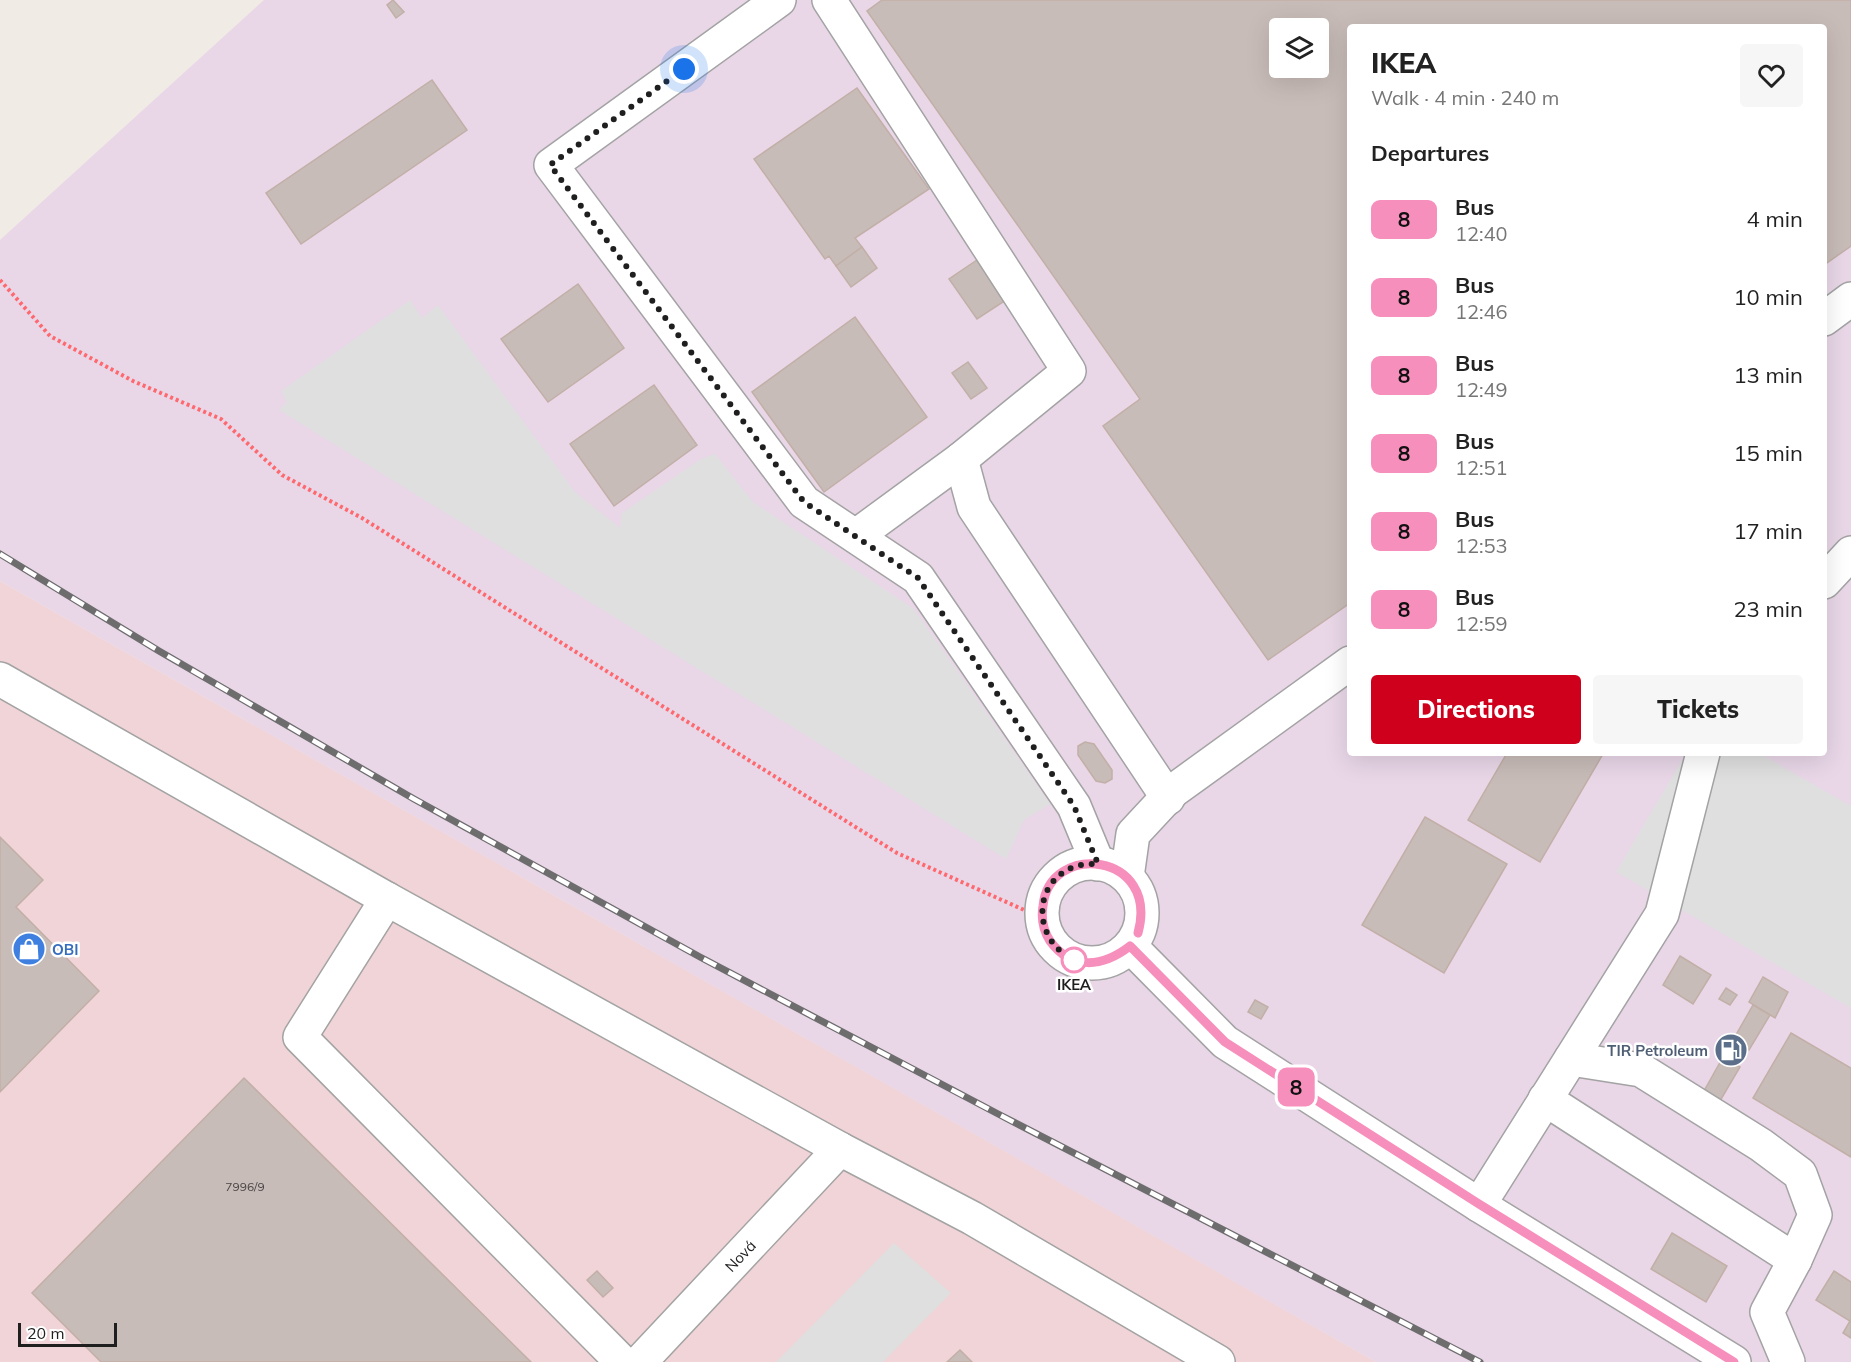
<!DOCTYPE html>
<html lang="en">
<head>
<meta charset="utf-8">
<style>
  body { margin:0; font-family:Mulish,sans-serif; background:#f6f6f6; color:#222; height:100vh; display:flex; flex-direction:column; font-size:22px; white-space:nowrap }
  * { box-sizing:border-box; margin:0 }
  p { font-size:20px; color:#767676 }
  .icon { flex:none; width:33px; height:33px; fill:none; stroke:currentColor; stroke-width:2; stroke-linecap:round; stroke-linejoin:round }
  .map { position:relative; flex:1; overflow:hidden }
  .sheet { position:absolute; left:1347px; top:24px; width:480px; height:732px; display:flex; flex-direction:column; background:#fff; border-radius:6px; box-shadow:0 6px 24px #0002 }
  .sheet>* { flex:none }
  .badge { padding:0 12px; border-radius:9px; font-size:21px; line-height:39px }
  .buttons { position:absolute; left:1269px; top:18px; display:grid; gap:12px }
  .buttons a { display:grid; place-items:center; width:60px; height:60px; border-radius:6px; background:#fff; box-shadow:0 6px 24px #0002; font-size:30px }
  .scale { position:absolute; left:18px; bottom:15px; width:99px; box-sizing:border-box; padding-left:6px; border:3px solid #1f1f1f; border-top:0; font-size:16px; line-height:21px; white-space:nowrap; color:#1f1f1f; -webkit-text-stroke:4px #fff; paint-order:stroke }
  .you { position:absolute; width:30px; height:30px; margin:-15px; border:4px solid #fff; border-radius:50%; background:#1a73e8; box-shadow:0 0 0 9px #1a73e833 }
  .map>.badge { position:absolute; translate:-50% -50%; box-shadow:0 0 0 3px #fff }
  h2 { padding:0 24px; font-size:22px; line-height:54px }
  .round { display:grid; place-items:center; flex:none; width:63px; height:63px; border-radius:6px; background:#f6f6f6 }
  .headline { display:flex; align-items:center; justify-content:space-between; height:102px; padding:0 24px }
  h1 { font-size:28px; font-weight:800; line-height:45px }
  .primary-button { display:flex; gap:12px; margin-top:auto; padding:12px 24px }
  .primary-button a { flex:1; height:69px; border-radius:6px; background:#ce001c; color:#fff; font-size:24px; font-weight:800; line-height:69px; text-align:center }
  .primary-button a+a { background:#f6f6f6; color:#222 }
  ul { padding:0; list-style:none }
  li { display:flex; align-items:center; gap:18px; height:78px; padding:0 24px }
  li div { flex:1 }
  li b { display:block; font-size:22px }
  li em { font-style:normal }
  li .badge { min-width:66px; font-weight:700; text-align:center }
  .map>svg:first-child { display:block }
</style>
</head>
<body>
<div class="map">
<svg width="1851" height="1362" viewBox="0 0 1851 1362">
  <rect width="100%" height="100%" fill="#f0ebe5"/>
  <polygon fill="#f1d4d7" points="0,581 1299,1318 1376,1362 0,1362"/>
  <path fill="#e9d7e8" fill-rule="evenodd" d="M264,0H1851V1362H1376L0,581V240ZM1350,27H1824V753H1350ZM1280,28H1318V68H1280Z"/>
  <g fill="#dfdfdf">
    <polygon points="410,300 422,318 438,305 575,492 620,528 622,513 701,459 715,454 753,502 914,609 1050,804 1024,820 1006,859 279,410 287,402 281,391"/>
    <polygon points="1686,753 1759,753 1851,806 1851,1008 1616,872"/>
    <polygon points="894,1243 951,1293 883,1362 776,1362"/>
  </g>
  <g fill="#c8bcb8" stroke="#c2afa7" stroke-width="1.5" fill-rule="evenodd">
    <polygon points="393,0 404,12 396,18 387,5"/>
    <path d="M882,0H1851V246L1824,265V27H1350V603L1268,660L1103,426L1140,399L867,11ZM1280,28H1318V68H1280Z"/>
    <polygon points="432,80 467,130 301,244 266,193"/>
    <polygon points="857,88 929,189 855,238 862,247 836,266 829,256 825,259 754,159"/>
    <polygon points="862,247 877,268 851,287 836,266"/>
    <polygon points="977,260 1006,300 977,319 949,279"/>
    <polygon points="578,284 624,348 548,402 501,339"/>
    <polygon points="855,317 927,417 824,492 752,392"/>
    <polygon points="968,362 987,388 971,399 952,373"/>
    <polygon points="654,385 697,445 614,506 570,444"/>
    <polygon points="1085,742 1094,744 1112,770 1112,779 1105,783 1096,781 1078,755 1078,746"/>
    <polygon points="1507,753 1603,754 1540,862 1468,820"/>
    <polygon points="1425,817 1507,864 1444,973 1362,925"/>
    <polygon points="0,837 43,880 16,907 99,991 0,1092"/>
    <polygon points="1680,956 1711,975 1693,1004 1663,985"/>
    <polygon points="1763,977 1788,992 1775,1018 1749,1002"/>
    <polygon points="1726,988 1737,995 1730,1005 1719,999"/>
    <polygon points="1255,1000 1268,1007 1261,1019 1248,1012"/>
    <polygon points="1753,1005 1770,1015 1749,1050 1733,1040"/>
    <polygon points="1791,1033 1851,1068 1851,1157 1753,1098"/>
    <polygon points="1723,1057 1740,1067 1720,1101 1704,1091"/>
    <polygon points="244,1078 531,1362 101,1362 32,1293"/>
    <polygon points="1672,1233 1727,1266 1706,1302 1651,1269"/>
    <polygon points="597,1271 613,1288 603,1297 587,1280"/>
    <polygon points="1834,1271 1851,1282 1851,1338 1843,1333 1850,1321 1816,1300"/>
    <polygon points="960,1350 972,1362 947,1362"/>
  </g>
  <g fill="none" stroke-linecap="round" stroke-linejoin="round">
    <defs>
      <g id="minor">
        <polyline points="779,0 551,165 804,502 918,578 1074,806 1098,864"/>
        <polyline points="829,0 1069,371 961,459 974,507 1168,798"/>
        <polyline points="1824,319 1851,299"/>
        <polyline points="856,536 961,459"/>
        <polyline points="1824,582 1851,553"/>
        <polyline points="0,679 387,899 300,1037 622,1362"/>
        <circle cx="1092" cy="913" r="50"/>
        <polyline points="1127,877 1133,834 1173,791 1350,663"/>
        <polyline points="387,899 840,1149 972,1218 1218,1362"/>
        <polyline points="1130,946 1225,1042 1479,1205 1734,1362"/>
        <polyline points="1571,1059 1641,1070 1761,1145 1800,1174 1815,1215 1795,1260 1767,1312 1788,1362"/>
        <polyline points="1545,1099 1795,1260"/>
        <polyline points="1479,1205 1662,914 1703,753"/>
        <path id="s1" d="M640,1362L840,1149"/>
      </g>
    </defs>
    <use href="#minor" stroke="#a3a3a3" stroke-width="36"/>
    <polyline stroke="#fd696e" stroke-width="4" stroke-dasharray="3 3" stroke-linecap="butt" points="0,280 50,336 133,381 221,419 282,475 362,518 897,853 1042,918"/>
    <use href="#minor" stroke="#fff" stroke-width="33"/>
    <defs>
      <polyline id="rail" points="0,554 159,651 414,799 700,957 1002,1116 1480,1362"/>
    </defs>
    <use href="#rail" stroke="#6d6d6d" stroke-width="7"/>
    <use href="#rail" stroke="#fff" stroke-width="4.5" stroke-dasharray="14" stroke-linecap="butt"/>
  </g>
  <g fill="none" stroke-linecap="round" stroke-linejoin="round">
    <defs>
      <path id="line" d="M1138,933C1160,852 1049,841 1043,906C1041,918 1043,930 1050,941C1072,971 1103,967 1130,946L1225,1042L1479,1204L1734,1362"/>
    </defs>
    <use href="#line" stroke="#fff" stroke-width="14"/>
    <use href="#line" stroke="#f78fbc" stroke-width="9"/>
    <path stroke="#1f1f1f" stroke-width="6" stroke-dasharray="0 10.8" d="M684,69L550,165L804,502L918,578L1074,806L1098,864C1089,864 1080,864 1071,868C1030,887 1035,942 1074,960"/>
  </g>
  <defs>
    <symbol id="shop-disc" viewBox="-11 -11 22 22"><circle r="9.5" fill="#3f7fe0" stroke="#fff"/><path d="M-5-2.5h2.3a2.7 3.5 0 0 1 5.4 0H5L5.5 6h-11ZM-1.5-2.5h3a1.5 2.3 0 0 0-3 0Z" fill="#fff"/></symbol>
    <symbol id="fuel-disc" viewBox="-11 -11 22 22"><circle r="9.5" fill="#5c6f8a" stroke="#fff"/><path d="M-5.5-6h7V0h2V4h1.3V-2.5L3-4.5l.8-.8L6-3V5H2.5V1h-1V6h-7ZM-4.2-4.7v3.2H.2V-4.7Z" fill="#fff"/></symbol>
  </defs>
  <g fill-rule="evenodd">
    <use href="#shop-disc" x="10" y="930" width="38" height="38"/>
    <use href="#fuel-disc" x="1712" y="1031" width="38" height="38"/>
  </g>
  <circle fill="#fff" stroke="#f78fbc" stroke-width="3" cx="1074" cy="960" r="12"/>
  <g text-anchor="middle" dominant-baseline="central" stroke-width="5" stroke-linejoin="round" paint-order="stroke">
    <g font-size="12" fill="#494645">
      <text x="245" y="1186">7996/9</text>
    </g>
    <g font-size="15" font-weight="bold" fill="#366cbe" stroke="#fff" text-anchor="start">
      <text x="52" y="949">OBI</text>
    </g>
    <g font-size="15" font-weight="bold" fill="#1f1f1f" stroke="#fff">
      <text x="1074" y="984">IKEA</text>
    </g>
    <g font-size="15" font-weight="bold" fill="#4e5e75" stroke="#fff" text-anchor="end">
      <text x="1708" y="1050">TIR Petroleum</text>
    </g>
    <g font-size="15" fill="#1f1f1f" stroke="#fff">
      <text stroke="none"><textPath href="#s1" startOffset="146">Nová</textPath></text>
    </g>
  </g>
</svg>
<div class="buttons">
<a><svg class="icon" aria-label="layers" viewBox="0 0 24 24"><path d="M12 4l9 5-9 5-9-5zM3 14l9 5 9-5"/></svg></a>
</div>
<div class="scale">20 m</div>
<div class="you" style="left:684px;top:69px"></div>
<b class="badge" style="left:1296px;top:1087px;background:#f78fbc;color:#111">8</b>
<section class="sheet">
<div class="headline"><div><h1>IKEA</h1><p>Walk · 4 min · 240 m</p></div><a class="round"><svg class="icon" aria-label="heart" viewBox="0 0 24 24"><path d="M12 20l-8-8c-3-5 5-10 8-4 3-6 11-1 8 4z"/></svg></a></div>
<h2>Departures</h2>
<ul>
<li><span class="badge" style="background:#f78fbc;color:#111">8</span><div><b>Bus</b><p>12:40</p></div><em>4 min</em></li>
<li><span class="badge" style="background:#f78fbc;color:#111">8</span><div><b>Bus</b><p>12:46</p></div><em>10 min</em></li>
<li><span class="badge" style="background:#f78fbc;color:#111">8</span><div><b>Bus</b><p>12:49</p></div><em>13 min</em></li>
<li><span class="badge" style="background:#f78fbc;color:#111">8</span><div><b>Bus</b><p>12:51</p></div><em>15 min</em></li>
<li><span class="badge" style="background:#f78fbc;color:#111">8</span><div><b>Bus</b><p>12:53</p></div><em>17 min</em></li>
<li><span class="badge" style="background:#f78fbc;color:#111">8</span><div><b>Bus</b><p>12:59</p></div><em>23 min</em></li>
</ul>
<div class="primary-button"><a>Directions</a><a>Tickets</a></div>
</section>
</div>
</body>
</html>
